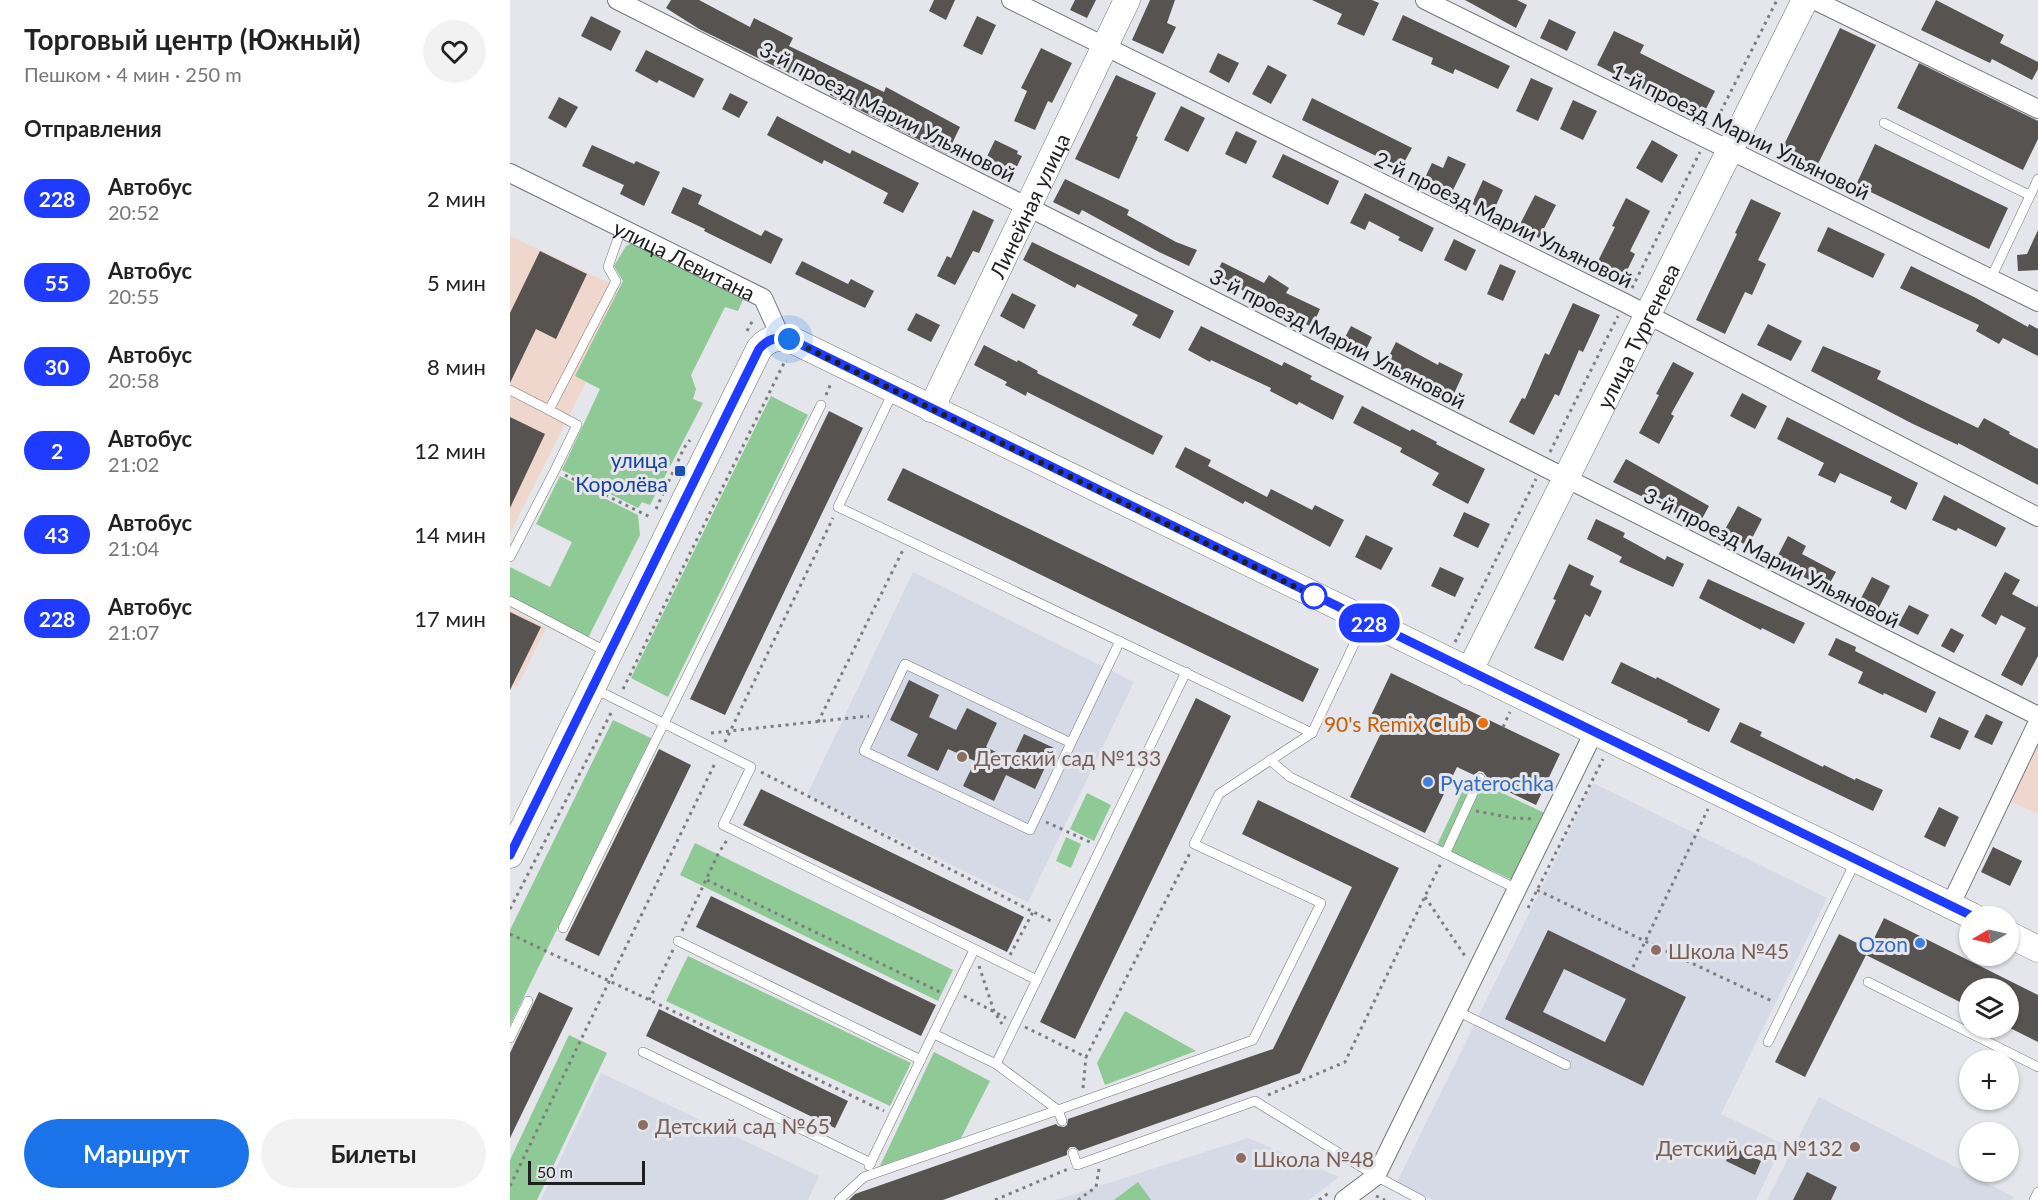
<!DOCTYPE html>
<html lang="ru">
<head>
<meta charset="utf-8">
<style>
  body { margin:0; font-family:Lato,sans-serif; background:#f2f2f2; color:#222; height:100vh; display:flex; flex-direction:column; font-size:22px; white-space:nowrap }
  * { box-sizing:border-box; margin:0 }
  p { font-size:20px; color:#767676 }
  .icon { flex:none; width:33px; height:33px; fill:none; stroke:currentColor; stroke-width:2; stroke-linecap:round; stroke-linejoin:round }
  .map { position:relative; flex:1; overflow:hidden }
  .drawer { display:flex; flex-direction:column; background:#fff; width:510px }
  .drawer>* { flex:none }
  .badge { padding:0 12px; border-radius:20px; font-size:21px; line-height:39px }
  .needle { width:39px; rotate:261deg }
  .buttons { position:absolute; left:1449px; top:906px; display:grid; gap:12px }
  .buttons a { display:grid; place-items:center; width:60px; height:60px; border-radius:50%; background:#fff; box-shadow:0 2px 4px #0004; font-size:30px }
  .scale { position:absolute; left:18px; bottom:15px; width:117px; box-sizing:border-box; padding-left:6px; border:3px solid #202022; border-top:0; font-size:16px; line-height:21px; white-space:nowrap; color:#202022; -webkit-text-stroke:4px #e5e6ec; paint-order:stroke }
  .you { position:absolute; width:30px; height:30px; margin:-15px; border:4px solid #fff; border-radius:50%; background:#1a73e8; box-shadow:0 0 0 9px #1a73e833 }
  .map>.badge { position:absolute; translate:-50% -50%; box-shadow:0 0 0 3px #fff }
  h2 { padding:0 24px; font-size:22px; line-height:54px }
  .round { display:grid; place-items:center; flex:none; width:63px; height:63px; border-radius:32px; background:#f2f2f2 }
  .overview { display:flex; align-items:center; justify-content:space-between; height:102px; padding:0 24px }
  h1 { font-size:28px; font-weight:700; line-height:45px }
  .action { display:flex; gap:12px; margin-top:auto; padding:12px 24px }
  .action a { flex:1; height:69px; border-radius:36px; background:#1a73e8; color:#fff; font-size:24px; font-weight:700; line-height:69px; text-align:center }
  .action a+a { background:#f2f2f2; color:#222 }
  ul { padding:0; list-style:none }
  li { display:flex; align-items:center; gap:18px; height:84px; padding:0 24px }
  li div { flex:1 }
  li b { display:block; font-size:22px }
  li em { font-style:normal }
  li .badge { min-width:66px; font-weight:700; text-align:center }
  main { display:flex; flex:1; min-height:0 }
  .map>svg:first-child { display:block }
</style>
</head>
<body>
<main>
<section class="drawer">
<div class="overview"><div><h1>Торговый центр (Южный)</h1><p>Пешком · 4 мин · 250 m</p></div><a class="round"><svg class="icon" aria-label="heart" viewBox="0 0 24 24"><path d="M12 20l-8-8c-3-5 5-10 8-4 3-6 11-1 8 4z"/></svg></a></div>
<h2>Отправления</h2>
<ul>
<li><span class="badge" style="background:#1f3bff;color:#fff">228</span><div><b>Автобус</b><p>20:52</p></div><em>2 мин</em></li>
<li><span class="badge" style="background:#1f3bff;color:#fff">55</span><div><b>Автобус</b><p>20:55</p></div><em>5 мин</em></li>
<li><span class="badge" style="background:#1f3bff;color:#fff">30</span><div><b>Автобус</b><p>20:58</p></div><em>8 мин</em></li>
<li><span class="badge" style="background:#1f3bff;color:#fff">2</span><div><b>Автобус</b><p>21:02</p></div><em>12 мин</em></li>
<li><span class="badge" style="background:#1f3bff;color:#fff">43</span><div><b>Автобус</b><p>21:04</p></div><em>14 мин</em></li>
<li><span class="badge" style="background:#1f3bff;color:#fff">228</span><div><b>Автобус</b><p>21:07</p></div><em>17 мин</em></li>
</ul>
<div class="action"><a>Маршрут</a><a>Билеты</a></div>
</section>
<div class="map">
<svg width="1528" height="1200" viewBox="0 0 1528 1200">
  <rect width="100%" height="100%" fill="#e5e6ec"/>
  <g fill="#d6d9e6">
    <polygon points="403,572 624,682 518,902 297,795"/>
    <polygon points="1083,783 1317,898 1211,1114 1273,1144 1246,1200 923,1200 887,1182"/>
    <polygon points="91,1073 309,1176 298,1200 31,1200"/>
    <polygon points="1309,1097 1504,1197 1503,1200 1257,1200"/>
    <polygon points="738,1138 829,1177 799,1200 546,1200"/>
  </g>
  <g fill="#efd7ce">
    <polygon points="0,236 121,293 0,533"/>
    <polygon points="0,608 36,628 7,687 0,684"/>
    <polygon points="1528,732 1528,814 1497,800"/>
  </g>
  <g fill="#8fc995">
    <polygon points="126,241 235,295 228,311 215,307 181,375 186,389 183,399 193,403 140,505 132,502 128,508 52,470 90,389 65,376 113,281 104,266 116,246"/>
    <polygon points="261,396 298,415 158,697 121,678"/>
    <polygon points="50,476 128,515 130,535 78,638 0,597 0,567 40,587 62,542 26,524"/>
    <polygon points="103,720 141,738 0,1025 0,930"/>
    <polygon points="959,777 1045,818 1013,885 927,845"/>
    <polygon points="577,793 601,805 584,841 560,829"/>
    <polygon points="556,837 571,844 561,868 546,861"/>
    <polygon points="185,843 443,970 428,1001 170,875"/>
    <polygon points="178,956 401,1063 380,1106 156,1001"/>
    <polygon points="615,1011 686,1051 595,1085 587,1063"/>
    <polygon points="59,1035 97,1053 27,1200 0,1200 0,1160"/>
    <polygon points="424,1052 480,1081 451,1138 370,1166"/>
    <polygon points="628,1182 641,1200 604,1200"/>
  </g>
  <g fill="#575350" fill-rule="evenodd">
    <polygon points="161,0 189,0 240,27 244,18 283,38 279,46 374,92 376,87 450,127 437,154 320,95 321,92 268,68 189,29 156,8"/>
    <polygon points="424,0 445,0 436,20 419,11"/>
    <polygon points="565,0 586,0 577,18 560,10"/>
    <polygon points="640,0 665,0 657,23 666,27 653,54 622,40"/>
    <polygon points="802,0 862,0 869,3 854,36 827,24 832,14"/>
    <polygon points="955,0 1007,0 1017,5 1006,28"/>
    <polygon points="1426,0 1494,35 1490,43 1528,62 1528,69 1522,80 1482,59 1480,63 1411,30"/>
    <polygon points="893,15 1000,66 988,89 945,69 943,74 921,64 923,58 882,40"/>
    <polygon points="81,16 111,31 101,51 71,36"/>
    <polygon points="467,16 486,25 472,55 453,46"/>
    <polygon points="1039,19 1066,32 1057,51 1030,38"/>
    <polygon points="1330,28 1366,45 1307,166 1272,149"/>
    <polygon points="1104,31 1134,45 1130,53 1205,91 1191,119 1087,65"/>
    <polygon points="531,48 562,63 542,103 538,101 525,130 504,121 517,91 511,88"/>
    <polygon points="136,50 194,79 184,98 149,80 147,83 125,71"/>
    <polygon points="708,53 729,63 719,83 699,72"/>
    <polygon points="1409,63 1528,121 1528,139 1513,170 1387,108"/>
    <polygon points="758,65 777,75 761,104 742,94"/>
    <polygon points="606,75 646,93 626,136 628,137 609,179 565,159"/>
    <polygon points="1021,78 1043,88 1028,121 1006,111"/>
    <polygon points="220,93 238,102 229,118 212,109"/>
    <polygon points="49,97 68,107 56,128 38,118"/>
    <polygon points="802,98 902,148 891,168 792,120"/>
    <polygon points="1063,100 1087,111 1073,140 1050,129"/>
    <polygon points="671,106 695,118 678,152 654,140"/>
    <polygon points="267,116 340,154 342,150 409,183 393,213 373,203 378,193 314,160 312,164 257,135"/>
    <polygon points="726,131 747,141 736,164 715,154"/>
    <polygon points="485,140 508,151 507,154 512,156 499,183 471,169"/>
    <polygon points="1142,140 1168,155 1152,183 1126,168"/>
    <polygon points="1365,144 1498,208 1479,249 1346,185"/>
    <polygon points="82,145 124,164 126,161 150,172 134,206 110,194 114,185 72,166"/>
    <polygon points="773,154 829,181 818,205 762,177"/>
    <polygon points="938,156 956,164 941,194 913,182 922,163 933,168"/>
    <polygon points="555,179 619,210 617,215 666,242 687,250 679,266 649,252 572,210 569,215 543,202"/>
    <polygon points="973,180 993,190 982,214 962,204"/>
    <polygon points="173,187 192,195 188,204 251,236 255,230 273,239 261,264 194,231 195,229 161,213"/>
    <polygon points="855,193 924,228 912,252 888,240 890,237 859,221 855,230 840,223"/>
    <polygon points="1025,195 1046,205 1029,238 1008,228"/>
    <polygon points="1116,198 1140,211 1120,251 1125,254 1110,285 1083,271 1105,227 1102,226"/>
    <polygon points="1241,199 1271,213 1248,260 1256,264 1242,295 1235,292 1215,334 1186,320 1227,234 1225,233"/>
    <polygon points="463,210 484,220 469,253 463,251 445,285 427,276 437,256 441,258"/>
    <polygon points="1318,227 1375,254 1363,278 1307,251"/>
    <polygon points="1528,230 1528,270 1508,271 1507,255 1517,254"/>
    <polygon points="944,239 966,250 956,271 934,260"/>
    <polygon points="522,242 664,311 650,339 622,325 628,315 567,284 565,288 513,260"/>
    <polygon points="30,251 77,274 46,339 26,329 0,383 0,313"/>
    <polygon points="292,261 338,284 341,279 364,291 355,308 285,274"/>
    <polygon points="712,262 754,283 759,275 779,288 776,293 810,309 802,327 765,310 764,311 729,288 727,292 703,280"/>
    <polygon points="990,264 1006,271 993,301 977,294"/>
    <polygon points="1401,266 1466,298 1518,327 1519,324 1528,329 1528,356 1493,338 1489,344 1466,331 1469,325 1390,288"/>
    <polygon points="502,293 526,305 514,329 490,316"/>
    <polygon points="1063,303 1090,315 1073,352 1069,350 1049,396 1045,394 1024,435 999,422 1012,398 1015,399 1035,353 1039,355"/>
    <polygon points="406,313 430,325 421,342 397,330"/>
    <polygon points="1258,324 1292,341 1281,361 1247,345"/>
    <polygon points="691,326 772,366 774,362 802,376 800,379 834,396 823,420 789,402 787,405 760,391 761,388 701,360 700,362 678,350"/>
    <polygon points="841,326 862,337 853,356 831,345"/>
    <polygon points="886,342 928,365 929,362 953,374 942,398 875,364"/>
    <polygon points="474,345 507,362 508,360 528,371 527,373 653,436 643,455 517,392 516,396 495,385 497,382 464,365"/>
    <polygon points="1313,346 1371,371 1367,379 1468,428 1474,418 1500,432 1499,434 1528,449 1528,485 1448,443 1448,445 1403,424 1301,371"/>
    <polygon points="1163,362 1184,373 1161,414 1164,416 1149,444 1129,433 1149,395 1146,394"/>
    <polygon points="1232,393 1257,406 1245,429 1220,416"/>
    <polygon points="852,406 900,431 902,429 927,442 926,444 975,469 958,504 922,485 929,473 890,452 892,448 843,423"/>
    <polygon points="319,411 353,428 215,715 180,699"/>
    <polygon points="0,417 35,434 0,508"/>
    <polygon points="1277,417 1408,483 1396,510 1380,502 1382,497 1330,473 1325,483 1308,475 1314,463 1267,439"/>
    <polygon points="675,447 701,460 698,466 757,497 761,489 802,510 805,505 834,520 820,547 735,501 733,504 665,467"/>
    <polygon points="1116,459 1199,506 1188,526 1167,514 1103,482"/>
    <polygon points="393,468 809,669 793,702 377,500"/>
    <polygon points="1434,495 1496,528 1486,547 1448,528 1446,531 1422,520"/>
    <polygon points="1228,506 1252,519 1238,546 1213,533"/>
    <polygon points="954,512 980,524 968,548 943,536"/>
    <polygon points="1086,519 1115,533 1113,537 1155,560 1157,556 1174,564 1163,587 1109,562 1112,557 1077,539"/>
    <polygon points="856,535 883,548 871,570 845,557"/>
    <polygon points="1278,536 1296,546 1292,554 1326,572 1317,588 1264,563"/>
    <polygon points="1059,564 1084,576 1080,585 1092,591 1080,617 1075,614 1053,661 1024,648 1046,600 1043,599"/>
    <polygon points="930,567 954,578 945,597 921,586"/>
    <polygon points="1495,572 1510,580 1502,594 1527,607 1528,605 1528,656 1512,686 1491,675 1516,628 1491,615 1486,625 1471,616"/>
    <polygon points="1362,577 1380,586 1365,615 1347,606"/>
    <polygon points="1198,579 1295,623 1284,644 1252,628 1251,630 1189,598"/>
    <polygon points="1399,605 1419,615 1408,635 1388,625"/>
    <polygon points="0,612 31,627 0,690"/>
    <polygon points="1441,628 1454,635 1444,653 1431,646"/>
    <polygon points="1326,638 1346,647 1345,651 1426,692 1416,713 1374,693 1373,695 1348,683 1353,672 1318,655"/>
    <polygon points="1111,662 1146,679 1147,677 1210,709 1199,732 1177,722 1178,720 1101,683"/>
    <polygon points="881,673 1050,754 1026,805 976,781 977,777 973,772 969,771 964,775 947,767 915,833 840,797 872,731 857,724"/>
    <polygon points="399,680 429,695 419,717 446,730 457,708 487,723 476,747 502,760 514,734 544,748 525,789 496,775 484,801 453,786 465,761 438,749 428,771 397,756 408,734 380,720"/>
    <polygon points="686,698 721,716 565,1039 530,1022"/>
    <polygon points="1476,714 1493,722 1482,745 1464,737"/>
    <polygon points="1429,717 1459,731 1450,750 1420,737"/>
    <polygon points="1230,722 1252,732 1250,736 1313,767 1314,765 1345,780 1346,778 1373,790 1363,811 1220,742"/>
    <polygon points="149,749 181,765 89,956 55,940"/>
    <polygon points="251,789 514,917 497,952 233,825"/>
    <polygon points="748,800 889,868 790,1073 569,1151 565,1147 560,1147 557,1151 557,1155 433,1200 339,1200 345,1194 546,1124 548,1126 554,1127 557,1125 558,1119 763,1049 842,887 732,834"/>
    <polygon points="1429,807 1449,817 1435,847 1414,837"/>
    <polygon points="1483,847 1512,861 1500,886 1471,872"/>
    <polygon points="201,896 426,1005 411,1036 186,927"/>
    <polygon points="1374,918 1528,995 1528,1042 1498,1027 1498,988 1460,988 1460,1007 1356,955"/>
    <path d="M1038,930L1176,997L1133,1086L995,1019ZM1054,969L1116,999L1095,1042L1033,1012Z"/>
    <polygon points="1329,934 1359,949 1295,1077 1265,1062"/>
    <polygon points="29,992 63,1008 0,1138 0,1053"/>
    <polygon points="149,1009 338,1101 325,1128 136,1036"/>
    <polygon points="1223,1147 1251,1161 1245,1175 1216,1161"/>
    <polygon points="1297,1172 1327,1187 1321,1200 1283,1200"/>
  </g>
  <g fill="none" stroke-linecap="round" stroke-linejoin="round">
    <defs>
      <g id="lane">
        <polyline points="1374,123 1519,195"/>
        <polyline points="1481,278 1528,179"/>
        <polyline points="0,390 39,410"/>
        <polyline points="383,392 328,507 802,733"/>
        <polyline points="0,557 45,470 67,425 39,410 106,281 98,267 112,227"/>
        <polyline points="0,601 99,653"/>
        <polyline points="83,688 241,767 213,825 527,980"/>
        <polyline points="561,743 520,830 354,751 395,664 561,743 610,641"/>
        <polyline points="760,760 780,777 1007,889"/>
        <polyline points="935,854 970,778"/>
        <polyline points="53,928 311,405"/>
        <polyline points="168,941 411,1060"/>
        <polyline points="1358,982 1528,1067"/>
        <polyline points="947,1011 1056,1065"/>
        <polyline points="424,1034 486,1064 548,1110 552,1121"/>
        <polyline points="0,1038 18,1001"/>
        <polyline points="1258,1042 1346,860"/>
        <polyline points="133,1052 361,1163"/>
        <polyline points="486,1064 676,672"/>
        <polyline points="563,1153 567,1165 745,1101 866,1176 911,1200"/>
        <polyline points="359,1166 464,950"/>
        <polyline points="329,1200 354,1177 548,1110 743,1040 811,903 684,844 709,794 802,733 855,621"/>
        <polyline points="1524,1200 1528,1192"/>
      </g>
      <g id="street">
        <polyline points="107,0 1528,716"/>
        <polyline points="501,0 1115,303 1528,517"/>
        <polyline points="915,0 1528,302"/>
        <polyline points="1304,0 1528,109"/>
        <path id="s1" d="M0,173L253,298L271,338"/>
        <polyline points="1440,906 1528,722"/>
        <polyline points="834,1200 866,1176 1084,732"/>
      </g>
      <g id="secondary">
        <path id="s2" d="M421,409L617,0"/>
        <path id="s3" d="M959,672L1295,0"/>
        <path d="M0,855L249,349C258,338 269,336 282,340L1462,916"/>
        <polyline points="1498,934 1528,949"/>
      </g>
    </defs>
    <use href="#lane" stroke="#74757a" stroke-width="10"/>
    <use href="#street" stroke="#74757a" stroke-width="20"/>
    <use href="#secondary" stroke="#74757a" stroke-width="27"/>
    <g stroke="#7e7e82" stroke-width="3" stroke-dasharray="3 4.5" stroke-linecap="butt">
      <polyline points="1204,125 1267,0"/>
      <polyline points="1122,288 1190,152"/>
      <polyline points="237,331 244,318"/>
      <polyline points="316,395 321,383"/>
      <polyline points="1040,452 1108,316"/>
      <polyline points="55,475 142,518"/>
      <polyline points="146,509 174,448 180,440"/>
      <polyline points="945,642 1026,479"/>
      <polyline points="113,689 275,361 277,361"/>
      <polyline points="308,722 393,550"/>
      <polyline points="993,727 1000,712"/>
      <polyline points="201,733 359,716"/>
      <polyline points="215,742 323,518"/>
      <polyline points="251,772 541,921"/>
      <polyline points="966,811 1003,818 1025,819"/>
      <polyline points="536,822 582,843"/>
      <polyline points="197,880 430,992"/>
      <polyline points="1027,890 1264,1002"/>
      <polyline points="915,897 955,956"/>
      <polyline points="1018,908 1093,759"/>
      <polyline points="0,909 102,711"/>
      <polyline points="172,931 208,854 217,840"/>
      <polyline points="0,934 374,1111"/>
      <polyline points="500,955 523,912"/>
      <polyline points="469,966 484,1011 492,1024"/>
      <polyline points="1123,967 1198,809"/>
      <polyline points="454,996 496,1018"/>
      <polyline points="139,1000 163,950"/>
      <polyline points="515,1027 576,1057 680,853"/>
      <polyline points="573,1088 576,1057"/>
      <polyline points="758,1095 835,1062 931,863"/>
      <polyline points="0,1186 206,761"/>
      <polyline points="866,1196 875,1200"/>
      <polyline points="485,1200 558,1169"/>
      <polyline points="568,1200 586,1187 589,1169"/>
      <polyline points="809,1200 820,1192"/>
    </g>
    <use href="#lane" stroke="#fff" stroke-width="9"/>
    <use href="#street" stroke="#fff" stroke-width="18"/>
    <use href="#secondary" stroke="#fff" stroke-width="26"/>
  </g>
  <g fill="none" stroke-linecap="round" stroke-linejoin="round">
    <defs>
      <path id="line" d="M0,855L249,349C258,338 269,336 282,340L1462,916"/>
    </defs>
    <use href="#line" stroke="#fff" stroke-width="14"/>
    <use href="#line" stroke="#1f3bff" stroke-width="9"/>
    <polyline stroke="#202022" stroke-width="6" stroke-dasharray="0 10.8" points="279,339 804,596"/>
  </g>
  <rect fill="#1a4fb4" stroke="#e5e6ec" stroke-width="2" x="164" y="465" width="12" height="12" rx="3"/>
  <circle fill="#fff" stroke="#1f3bff" stroke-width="3" cx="804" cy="596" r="12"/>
  <circle fill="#e8710a" stroke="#e5e6ec" stroke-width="2" cx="973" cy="723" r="6"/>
  <g fill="#8d6e63" stroke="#e5e6ec" stroke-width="2">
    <circle cx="452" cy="757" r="6"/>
    <circle cx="1146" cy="950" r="6"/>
    <circle cx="133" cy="1125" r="6"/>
    <circle cx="1345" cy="1147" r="6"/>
    <circle cx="731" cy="1158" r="6"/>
  </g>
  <g fill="#3f7fe0" stroke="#e5e6ec" stroke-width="2">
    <circle cx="918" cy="782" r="6"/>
    <circle cx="1410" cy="943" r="6"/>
  </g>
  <g text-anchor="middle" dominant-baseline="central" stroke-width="6" stroke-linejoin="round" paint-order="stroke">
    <g font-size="21" fill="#202022" stroke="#e5e6ec">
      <text transform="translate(378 111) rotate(27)">3-й проезд Марии Ульяновой</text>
      <text transform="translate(1231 131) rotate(26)">1-й проезд Марии Ульяновой</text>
      <text stroke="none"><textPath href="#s2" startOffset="226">Линейная улица</textPath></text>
      <text transform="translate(994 219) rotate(26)">2-й проезд Марии Ульяновой</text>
      <text stroke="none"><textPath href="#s1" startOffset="195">улица Левитана</textPath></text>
      <text stroke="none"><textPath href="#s3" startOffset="376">улица Тургенева</textPath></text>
      <text transform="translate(828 338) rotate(27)">3-й проезд Марии Ульяновой</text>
      <text transform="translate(1262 557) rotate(27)">3-й проезд Марии Ульяновой</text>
    </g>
    <g font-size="21" fill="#164399" stroke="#e5e6ec" text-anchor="end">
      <text x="158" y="459">улица<tspan x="158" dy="24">Королёва</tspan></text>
    </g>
    <g font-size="21" fill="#c56008" stroke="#e5e6ec" text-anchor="end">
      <text x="961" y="723">90's Remix Club</text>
    </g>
    <g font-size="21" fill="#785e54" stroke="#e5e6ec" text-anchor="start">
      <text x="464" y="757">Детский сад №133</text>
      <text x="1158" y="950">Школа №45</text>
      <text x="145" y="1125">Детский сад №65</text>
      <text x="1333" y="1147" text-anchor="end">Детский сад №132</text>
      <text x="743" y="1158">Школа №48</text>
    </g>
    <g font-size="21" fill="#366cbe" stroke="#e5e6ec" text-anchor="start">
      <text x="930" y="782">Pyaterochka</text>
      <text x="1398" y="943" text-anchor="end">Ozon</text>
    </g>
  </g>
</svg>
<div class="buttons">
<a><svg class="needle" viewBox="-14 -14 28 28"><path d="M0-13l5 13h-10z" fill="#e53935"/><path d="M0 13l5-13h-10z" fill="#767676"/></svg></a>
<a><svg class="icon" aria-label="layers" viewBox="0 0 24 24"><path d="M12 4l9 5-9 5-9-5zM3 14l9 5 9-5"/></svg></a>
<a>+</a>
<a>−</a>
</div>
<div class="scale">50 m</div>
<div class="you" style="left:279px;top:339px"></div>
<b class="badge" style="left:859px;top:623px;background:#1f3bff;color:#fff">228</b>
</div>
</main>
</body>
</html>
